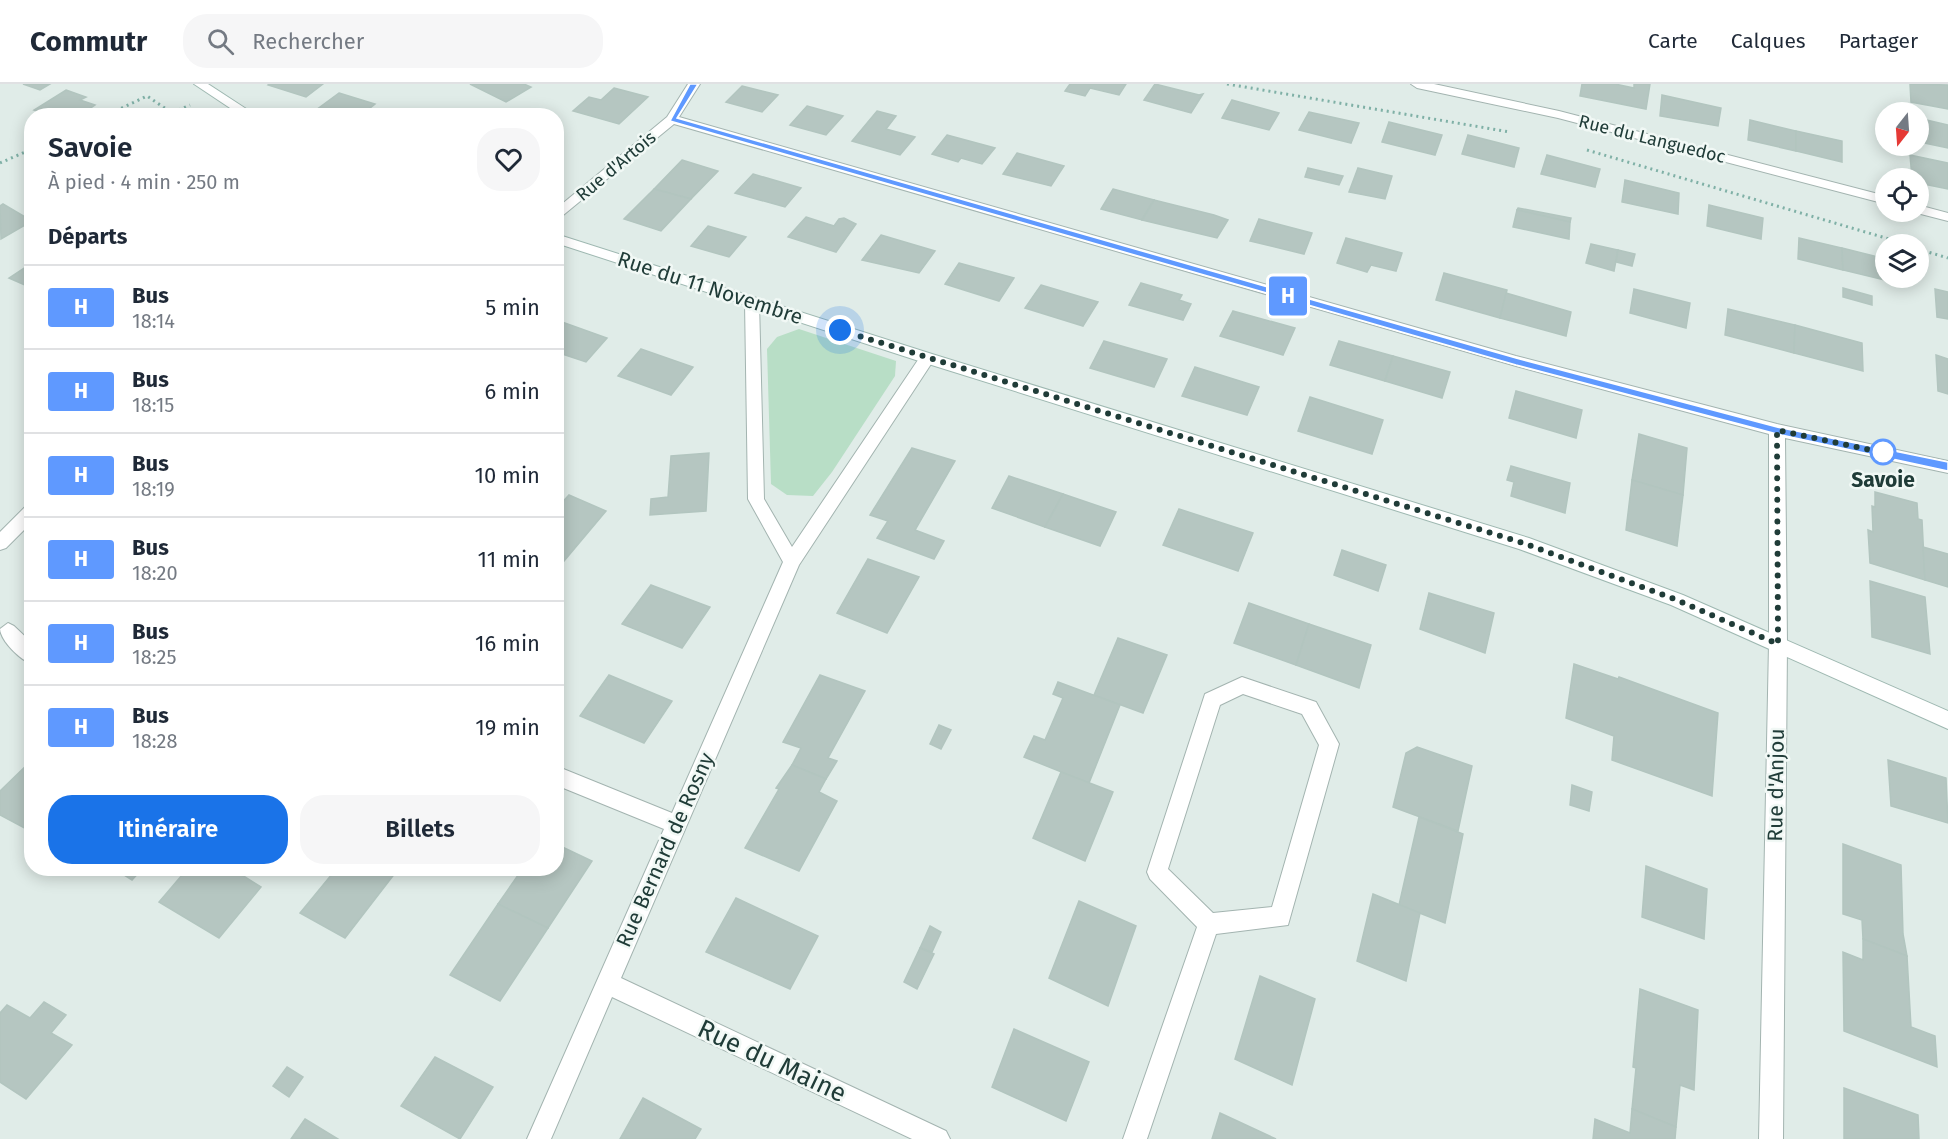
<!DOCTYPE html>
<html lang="fr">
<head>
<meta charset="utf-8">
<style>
  body { margin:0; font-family:"Fira Sans",sans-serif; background:#f6f6f7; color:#1f2937; height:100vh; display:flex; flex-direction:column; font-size:22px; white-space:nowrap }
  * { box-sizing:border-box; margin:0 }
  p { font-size:20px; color:#747a83 }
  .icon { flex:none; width:33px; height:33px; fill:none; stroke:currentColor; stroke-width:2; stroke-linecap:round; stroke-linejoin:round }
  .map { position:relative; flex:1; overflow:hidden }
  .side { position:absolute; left:24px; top:24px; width:540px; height:768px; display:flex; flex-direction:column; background:#fff; border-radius:24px; box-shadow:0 3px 15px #0003 }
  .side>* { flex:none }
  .badge { padding:0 12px; border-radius:4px; font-size:21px; line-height:39px }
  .needle { width:39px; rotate:197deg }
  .tools { position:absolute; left:1875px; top:18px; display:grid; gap:12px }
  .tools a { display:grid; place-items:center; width:54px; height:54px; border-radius:50%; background:#fff; box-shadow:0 3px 15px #0003; font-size:30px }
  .you { position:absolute; width:30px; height:30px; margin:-15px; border:4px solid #fff; border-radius:50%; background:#1a73e8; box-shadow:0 0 0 9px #1a73e833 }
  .map>.badge { position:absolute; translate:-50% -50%; box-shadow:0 0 0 3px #fff }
  h2 { padding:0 24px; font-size:22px; line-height:54px }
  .round { display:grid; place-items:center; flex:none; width:63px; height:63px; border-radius:24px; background:#f6f6f7 }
  .overview { display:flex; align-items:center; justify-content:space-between; height:102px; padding:0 24px }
  h1 { font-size:28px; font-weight:600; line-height:45px }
  .cta { display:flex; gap:12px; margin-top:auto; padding:12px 24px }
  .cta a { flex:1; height:69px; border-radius:24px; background:#1a73e8; color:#fff; font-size:24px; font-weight:600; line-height:69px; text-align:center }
  .cta a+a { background:#f6f6f7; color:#1f2937 }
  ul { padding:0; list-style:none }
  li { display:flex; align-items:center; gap:18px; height:84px; padding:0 24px; border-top:2px solid #e0e1e3 }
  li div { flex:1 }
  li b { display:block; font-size:22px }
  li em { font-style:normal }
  li .badge { min-width:66px; font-weight:700; text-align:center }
  header { display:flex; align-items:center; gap:36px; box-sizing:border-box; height:84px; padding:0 30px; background:#fff; border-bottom:2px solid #e0e1e3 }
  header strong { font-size:28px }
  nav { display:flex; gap:33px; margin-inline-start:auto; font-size:21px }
  .search { width:420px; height:54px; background:#f6f6f7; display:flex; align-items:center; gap:15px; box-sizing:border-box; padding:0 21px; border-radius:24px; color:#747a83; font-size:22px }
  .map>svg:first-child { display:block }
</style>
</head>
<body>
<header>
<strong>Commutr</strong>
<div class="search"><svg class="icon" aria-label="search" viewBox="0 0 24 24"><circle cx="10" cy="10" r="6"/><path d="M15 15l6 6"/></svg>Rechercher</div>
<nav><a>Carte</a><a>Calques</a><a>Partager</a></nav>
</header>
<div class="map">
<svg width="1948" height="1055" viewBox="0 0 1948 1055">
  <rect width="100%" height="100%" fill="#e0ece8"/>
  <polygon fill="#b8dec6" points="799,245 896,277 895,292 832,388 813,412 787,411 771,400 767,265 777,253"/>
  <g fill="#b5c6c1" stroke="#b2c5bf" stroke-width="1.5">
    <polygon points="23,0 50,0 40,6"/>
    <polygon points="323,0 306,13 268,1 269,0"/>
    <polygon points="470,0 524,0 531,3 506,18"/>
    <polygon points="1070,0 1126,0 1119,11 1090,4 1085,12 1065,7"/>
    <polygon points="1155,0 1199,11 1203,10 1191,29 1144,16"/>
    <polygon points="1582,0 1615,0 1634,4 1634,0 1650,0 1646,25 1580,12"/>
    <polygon points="1910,0 1948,1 1948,25 1911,18"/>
    <polygon points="742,2 778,11 762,28 726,18"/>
    <polygon points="614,4 648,13 619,40 573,27 589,13 601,16"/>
    <polygon points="66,6 86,13 80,16 95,21 79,32 50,32 34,26"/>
    <polygon points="339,9 375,20 360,32 333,32 316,26"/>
    <polygon points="1662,11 1721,24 1718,42 1660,32"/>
    <polygon points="1232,16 1279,29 1269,46 1222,34"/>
    <polygon points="807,22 843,32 826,51 790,41"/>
    <polygon points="877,27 896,32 886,45 915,53 900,71 852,57"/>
    <polygon points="1309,28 1359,39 1351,59 1299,46"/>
    <polygon points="1918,34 1948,41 1948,64 1919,58"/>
    <polygon points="1750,36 1796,47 1796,67 1748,56"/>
    <polygon points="1389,38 1442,51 1435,71 1382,58"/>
    <polygon points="1796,47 1842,57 1842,78 1796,67"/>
    <polygon points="947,51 995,64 982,80 961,74 958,78 932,70"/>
    <polygon points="1468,51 1519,64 1514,83 1462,70"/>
    <polygon points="1017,69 1064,82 1051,102 1003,90"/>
    <polygon points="1547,71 1600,85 1595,103 1541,90"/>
    <polygon points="1910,71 1948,79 1948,105 1918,99 1918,94 1912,94"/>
    <polygon points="682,76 718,87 691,115 654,105"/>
    <polygon points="1308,84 1343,92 1339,101 1305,93"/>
    <polygon points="1358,84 1392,92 1385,115 1349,108"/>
    <polygon points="753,90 801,104 785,123 735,109"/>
    <polygon points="1625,96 1679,109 1678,130 1622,118"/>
    <polygon points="654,105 691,115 661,147 624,135"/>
    <polygon points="1113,105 1154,116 1142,136 1101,125"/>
    <polygon points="1154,116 1214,131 1228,136 1217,154 1142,136"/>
    <polygon points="3,120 32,137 1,155 0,122"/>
    <polygon points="1709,121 1763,134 1761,155 1707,142"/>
    <polygon points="1518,124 1571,134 1570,138 1517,126"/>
    <polygon points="1517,126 1570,138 1569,155 1513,143"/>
    <polygon points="806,133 834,142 839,135 844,134 856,140 836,168 788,153"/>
    <polygon points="1259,135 1312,149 1304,170 1250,157"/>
    <polygon points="708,142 746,153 729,173 691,162"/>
    <polygon points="881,151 935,167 919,189 862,176"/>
    <polygon points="1346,154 1402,169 1396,187 1371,181 1367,188 1337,179"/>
    <polygon points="1799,154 1842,164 1843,186 1798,175"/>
    <polygon points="1591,160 1618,166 1614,187 1586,179"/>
    <polygon points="1842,164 1886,175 1886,194 1889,194 1889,197 1843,186"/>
    <polygon points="1618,166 1635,170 1632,182 1616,178"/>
    <polygon points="32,179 32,204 9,194"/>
    <polygon points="959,179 1014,194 999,217 945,200"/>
    <polygon points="1444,189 1507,206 1500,234 1436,216"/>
    <polygon points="1141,199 1182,211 1179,216 1191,220 1183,236 1129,221"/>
    <polygon points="1041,201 1098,218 1083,242 1025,224"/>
    <polygon points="1843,204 1872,212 1872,221 1843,213"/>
    <polygon points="1634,205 1690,219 1686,244 1630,229"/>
    <polygon points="1935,205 1948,208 1948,235 1937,233"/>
    <polygon points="1506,209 1571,228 1566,252 1500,234"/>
    <polygon points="1728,225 1795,241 1794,269 1725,251"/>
    <polygon points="1233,227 1295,244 1283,271 1220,252"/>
    <polygon points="562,238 607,254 586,278 556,268 556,244"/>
    <polygon points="1795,241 1862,259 1863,287 1794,269"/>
    <polygon points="1104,257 1167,275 1154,303 1090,284"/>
    <polygon points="1339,257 1393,272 1385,297 1330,281"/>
    <polygon points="641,265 693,283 671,311 618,292"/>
    <polygon points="1936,271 1948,275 1948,310 1938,307"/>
    <polygon points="1393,272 1450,288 1442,314 1385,297"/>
    <polygon points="1195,283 1259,303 1247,331 1182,312"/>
    <polygon points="1516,307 1582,326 1576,354 1509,334"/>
    <polygon points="1310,313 1383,336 1372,370 1298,347"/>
    <polygon points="1639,350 1687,364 1683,411 1632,396"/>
    <polygon points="912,364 955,377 915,446 944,457 934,475 877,454 888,437 870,431"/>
    <polygon points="709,369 706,427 650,431 651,415 668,413 671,372"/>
    <polygon points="1511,382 1570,399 1565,429 1511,412 1514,398 1507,396"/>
    <polygon points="1009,392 1063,410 1045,443 992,424"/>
    <polygon points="1632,396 1683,411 1677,462 1626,446"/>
    <polygon points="1875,408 1917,419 1918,435 1922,436 1925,496 1870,479 1868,446 1873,448 1872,422 1875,423"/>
    <polygon points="1063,410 1116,428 1100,462 1045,443"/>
    <polygon points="569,411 606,427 559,483 556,481 556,425"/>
    <polygon points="1179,425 1253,449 1238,487 1163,461"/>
    <polygon points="1923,463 1948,470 1948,503 1925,496"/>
    <polygon points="1342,466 1386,481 1378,507 1334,491"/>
    <polygon points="868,475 919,493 887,549 837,529"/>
    <polygon points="1870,497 1925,513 1930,570 1872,553"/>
    <polygon points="651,501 710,523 682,564 622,540"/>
    <polygon points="1429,509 1494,529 1485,569 1420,545"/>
    <polygon points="1249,519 1309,540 1296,581 1234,559"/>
    <polygon points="1309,540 1371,561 1359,604 1296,581"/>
    <polygon points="1118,554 1167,571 1143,629 1094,611"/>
    <polygon points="1574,580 1618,595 1619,593 1718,629 1712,712 1612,676 1614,652 1566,634"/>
    <polygon points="609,591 672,617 644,659 580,632"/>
    <polygon points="820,591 865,607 828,674 837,677 826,695 792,681 801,664 783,658"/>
    <polygon points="1058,598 1120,621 1089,699 1024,673 1034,652 1045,656 1063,614 1053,610"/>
    <polygon points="939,641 951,646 941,665 930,660"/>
    <polygon points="1417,663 1472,682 1458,747 1393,723 1406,669"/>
    <polygon points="32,676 32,748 0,731 0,707"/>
    <polygon points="1888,676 1946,694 1948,739 1891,722"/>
    <polygon points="792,681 826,695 819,708 837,717 799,787 745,764 779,705 776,704"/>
    <polygon points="1061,688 1113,708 1085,777 1033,754"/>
    <polygon points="1572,701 1592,708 1589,727 1570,721"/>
    <polygon points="1419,733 1463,750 1445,839 1399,821"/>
    <polygon points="556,760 592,777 548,844 498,820 523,784 556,784"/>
    <polygon points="1843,760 1901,781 1903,850 1907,872 1863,855 1862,836 1843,830"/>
    <polygon points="1646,782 1707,805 1704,855 1642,833"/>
    <polygon points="113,784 143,784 132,796"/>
    <polygon points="188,784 231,784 261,803 219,854 159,818"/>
    <polygon points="337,784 399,784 345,854 300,829"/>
    <polygon points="1373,810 1420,829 1406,897 1357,877"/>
    <polygon points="736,814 818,852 790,905 706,868"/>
    <polygon points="1079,817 1136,842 1108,922 1049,894"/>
    <polygon points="498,820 548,844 500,917 450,891"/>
    <polygon points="930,842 941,848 932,868 920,864"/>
    <polygon points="1863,855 1907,872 1911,943 1935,952 1937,983 1844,947 1843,868 1863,876"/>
    <polygon points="920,864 934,870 917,905 904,898"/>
    <polygon points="1260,892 1315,915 1292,1001 1235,975"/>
    <polygon points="1640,905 1698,926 1694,1006 1680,1001 1676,1043 1632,1025 1636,984 1633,983"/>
    <polygon points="44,918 66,931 51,949 72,961 26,1015 0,998 0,929 7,921 30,934"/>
    <polygon points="1014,945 1089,978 1066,1037 992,1003"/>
    <polygon points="435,973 493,1003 460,1055 401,1022"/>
    <polygon points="287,983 303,993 289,1013 273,1002"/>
    <polygon points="1844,1004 1918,1031 1919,1055 1844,1055"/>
    <polygon points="643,1014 701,1045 695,1055 620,1055"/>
    <polygon points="1632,1025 1676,1043 1675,1055 1593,1055 1595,1035 1630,1049"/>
    <polygon points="1220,1029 1276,1055 1212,1055"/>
    <polygon points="305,1035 338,1055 291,1055"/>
  </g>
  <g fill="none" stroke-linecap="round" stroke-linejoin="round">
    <defs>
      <g id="street">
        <polygon points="688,0 700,0 679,33 1516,272 1777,340 1948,377 1948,389 1785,354 1787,560 1783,1055 1759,1055 1769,560 1769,350 1516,282 674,40 556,137 556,125 667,33"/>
        <polygon points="1411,0 1434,0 1559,27 1886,112 1886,120 1558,34 1417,4"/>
        <polygon points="1918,121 1948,129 1948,137 1913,128 1918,128"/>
        <polygon points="752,213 759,218 764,415 792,463 922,270 927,269 935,274 799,481 621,894 946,1047 950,1055 912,1055 612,913 551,1055 527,1055 664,745 556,701 556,682 672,729 783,478 748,415 745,218"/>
        <polygon points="32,421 32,438 6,464 0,466 0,448 26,422"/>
        <path d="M8,539L14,542L32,559V580C20,576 1,557 0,545Z"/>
        <path d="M1242,593L1316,618L1339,660L1288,841L1216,850L1147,1055H1123L1197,843L1150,795L1147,788L1205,610ZM1243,610L1302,630L1319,661L1272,823L1213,829L1168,785L1220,621Z"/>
      </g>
      <g id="secondary">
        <polygon points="194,0 208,0 257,32 242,32"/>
        <polygon points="556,150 932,270 1529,454 1683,511 1948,627 1948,645 1671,521 1519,465 922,278 556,159"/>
      </g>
    </defs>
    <use href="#street" stroke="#a3b4b0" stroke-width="2"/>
    <use href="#secondary" stroke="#9eb8b1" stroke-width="2"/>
    <g stroke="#7fb0a6" stroke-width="3" stroke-dasharray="2 4" stroke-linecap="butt">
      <polyline points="1227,0 1510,48"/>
      <polyline points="105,32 147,12 172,29 190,21"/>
      <polyline points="1587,66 1906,160"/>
      <polyline points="0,79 32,65"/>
      <polyline points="1918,165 1948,174"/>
    </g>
    <use href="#street" fill="#fff" fill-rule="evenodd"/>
    <use href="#secondary" fill="#fff" fill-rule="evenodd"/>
  </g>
  <polygon fill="#5f99ff" stroke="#fff" stroke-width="1.5" points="690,0 698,0 677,34 1516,274 1777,343 1948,378 1948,387 1777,350 1516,281 670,37"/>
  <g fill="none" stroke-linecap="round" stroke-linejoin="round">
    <polyline stroke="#203c38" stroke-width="6" stroke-dasharray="0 10.8" points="840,246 1523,459 1677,516 1778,560 1777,346 1890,370 1883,368"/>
  </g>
  <circle fill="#fff" stroke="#5f99ff" stroke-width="3" cx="1883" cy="368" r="12"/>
  <g text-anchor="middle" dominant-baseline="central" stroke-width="5" stroke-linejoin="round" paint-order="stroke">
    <g font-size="18" fill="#203c38" stroke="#f1f8f5">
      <text transform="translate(1652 55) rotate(14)">Rue du Languedoc</text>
      <text transform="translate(616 82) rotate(-40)">Rue d'Artois</text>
    </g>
    <g font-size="21" fill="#203c38" stroke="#f1f8f5">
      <text transform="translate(710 204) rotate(18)">Rue du 11 Novembre</text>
      <text transform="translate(1776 701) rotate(-89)">Rue d'Anjou</text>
      <text transform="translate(665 766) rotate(-66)">Rue Bernard de Rosny</text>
    </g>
    <g font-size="21" font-weight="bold" fill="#203c38" stroke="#f1f8f5">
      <text x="1883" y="396">Savoie</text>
    </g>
    <g font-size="26" fill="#203c38" stroke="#f1f8f5">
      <text transform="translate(772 977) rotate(25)">Rue du Maine</text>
    </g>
  </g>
</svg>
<div class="tools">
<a><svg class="needle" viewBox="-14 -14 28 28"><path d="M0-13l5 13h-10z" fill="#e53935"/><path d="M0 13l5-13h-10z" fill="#747a83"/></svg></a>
<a><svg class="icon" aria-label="locate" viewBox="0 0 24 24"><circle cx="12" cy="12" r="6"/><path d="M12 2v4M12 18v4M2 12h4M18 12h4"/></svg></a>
<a><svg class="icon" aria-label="layers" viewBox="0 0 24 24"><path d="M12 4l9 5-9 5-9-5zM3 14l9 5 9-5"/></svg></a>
</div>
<div class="you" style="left:840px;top:246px"></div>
<b class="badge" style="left:1288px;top:212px;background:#5f99ff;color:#fff">H</b>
<section class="side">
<div class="overview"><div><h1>Savoie</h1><p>À pied · 4 min · 250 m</p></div><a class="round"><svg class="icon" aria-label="heart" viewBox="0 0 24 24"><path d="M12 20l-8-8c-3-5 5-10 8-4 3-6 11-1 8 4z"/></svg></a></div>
<h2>Départs</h2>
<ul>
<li><span class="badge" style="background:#5f99ff;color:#fff">H</span><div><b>Bus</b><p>18:14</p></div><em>5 min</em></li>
<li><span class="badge" style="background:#5f99ff;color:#fff">H</span><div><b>Bus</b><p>18:15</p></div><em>6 min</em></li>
<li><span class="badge" style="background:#5f99ff;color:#fff">H</span><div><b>Bus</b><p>18:19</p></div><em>10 min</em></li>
<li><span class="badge" style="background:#5f99ff;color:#fff">H</span><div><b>Bus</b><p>18:20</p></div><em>11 min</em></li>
<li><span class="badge" style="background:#5f99ff;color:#fff">H</span><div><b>Bus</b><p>18:25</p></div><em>16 min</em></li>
<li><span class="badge" style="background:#5f99ff;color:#fff">H</span><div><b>Bus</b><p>18:28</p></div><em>19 min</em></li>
</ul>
<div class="cta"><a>Itinéraire</a><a>Billets</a></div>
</section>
</div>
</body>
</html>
